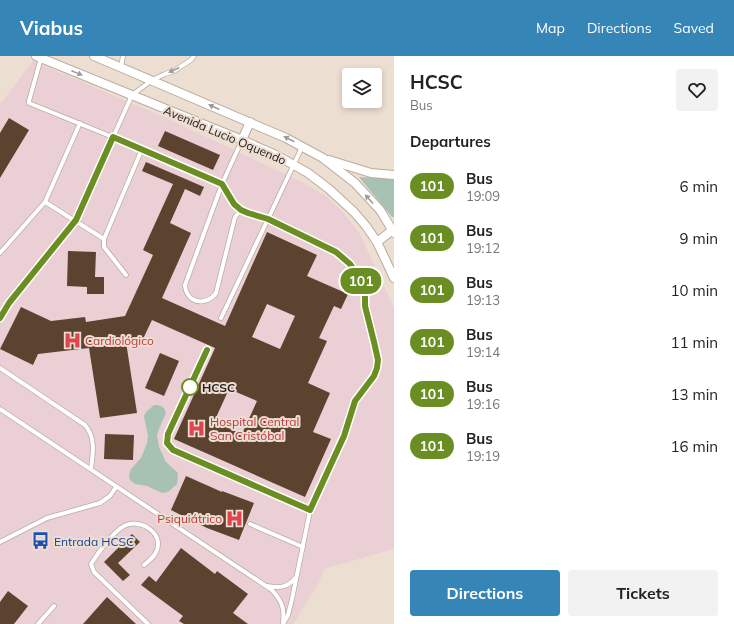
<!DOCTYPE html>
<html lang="en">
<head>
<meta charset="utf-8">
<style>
  body { margin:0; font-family:Mulish,sans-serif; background:#f2f2f2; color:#222; height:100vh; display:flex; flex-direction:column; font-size:15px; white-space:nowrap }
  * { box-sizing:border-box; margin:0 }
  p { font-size:13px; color:#767676 }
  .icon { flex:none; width:22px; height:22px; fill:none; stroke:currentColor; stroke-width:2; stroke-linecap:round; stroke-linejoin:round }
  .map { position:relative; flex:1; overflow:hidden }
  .drawer { display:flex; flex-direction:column; background:#fff; width:340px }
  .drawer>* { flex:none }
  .badge { padding:0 8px; border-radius:13px; font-size:14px; line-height:26px }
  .tools { position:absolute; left:342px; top:12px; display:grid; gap:8px }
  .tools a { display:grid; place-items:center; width:40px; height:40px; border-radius:4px; background:#fff; box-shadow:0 2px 6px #0003; font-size:20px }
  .map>.badge { position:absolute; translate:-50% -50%; box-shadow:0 0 0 2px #fff }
  h2 { padding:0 16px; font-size:15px; line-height:36px }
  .round { display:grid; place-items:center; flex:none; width:42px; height:42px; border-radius:4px; background:#f2f2f2 }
  .head { display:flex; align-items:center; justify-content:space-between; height:68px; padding:0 16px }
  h1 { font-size:19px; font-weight:700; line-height:30px }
  .button { display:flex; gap:8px; margin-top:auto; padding:8px 16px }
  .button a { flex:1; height:46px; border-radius:4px; background:#3685b7; color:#fff; font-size:16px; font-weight:700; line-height:46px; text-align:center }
  .button a+a { background:#f2f2f2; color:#222 }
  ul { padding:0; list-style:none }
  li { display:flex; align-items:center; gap:12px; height:52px; padding:0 16px }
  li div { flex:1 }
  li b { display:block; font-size:15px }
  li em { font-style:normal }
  li .badge { min-width:44px; font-weight:700; text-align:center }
  header { display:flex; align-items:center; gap:24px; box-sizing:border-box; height:56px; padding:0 20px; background:#3685b7; color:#fff }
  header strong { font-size:19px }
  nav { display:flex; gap:22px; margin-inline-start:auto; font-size:14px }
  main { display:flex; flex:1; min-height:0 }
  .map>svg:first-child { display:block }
</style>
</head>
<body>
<header>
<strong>Viabus</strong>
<nav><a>Map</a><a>Directions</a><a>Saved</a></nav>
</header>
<main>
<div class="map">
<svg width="394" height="568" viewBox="0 0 394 568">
  <rect width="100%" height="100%" fill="#edded2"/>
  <polygon fill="#ead0d4" points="33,5 164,61 302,126 326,140 342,155 360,178 394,252 394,493 324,513 319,527 293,568 0,568 0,48"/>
  <g fill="#a7c1b2">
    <polygon points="359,121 394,123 394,161 392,161"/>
    <path d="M154,349C161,349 164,350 166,357L159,373L157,379L159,391L166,406L178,417L177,428L168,436L162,437L147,430L135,428L130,424L129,419L131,413L141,402L147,387L148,380L144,360L146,356Z"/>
  </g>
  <g fill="#5c432f" fill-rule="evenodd">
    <polygon points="9,62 29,74 0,122 0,77"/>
    <polygon points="165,75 220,99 213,114 158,90"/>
    <path d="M146,106L204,131L200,140L185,133L170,167L191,177L162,242L225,270L267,176L317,199L307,220L348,238L341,253L334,250L319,282L327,285L308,327L330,337L313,376L331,383L305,441L174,383L215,292L152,264L143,283L126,286L137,357L100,362L89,292L38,298L33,309L0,293L21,251L51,265L85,261L86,266L125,260L153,199L143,194L173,128L142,115ZM267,248L295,260L280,293L252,281ZM229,333L257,345L242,378L214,366Z"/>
    <polygon points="68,195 96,196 95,221 104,221 104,238 87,238 87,231 67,230"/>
    <polygon points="160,297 179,305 164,340 145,332"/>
    <polygon points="105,378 134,379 133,404 104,403"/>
    <polygon points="186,420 222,436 222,435 254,447 239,484 207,472 171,454"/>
    <polygon points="132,478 140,486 118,507 130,519 123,525 104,506"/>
    <polygon points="181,492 215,518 217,515 248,538 233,557 248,568 184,568 179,565 183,560 141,529 149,520 156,526"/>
    <polygon points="8,535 28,550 14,568 0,568 0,546"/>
    <polygon points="107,541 136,568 83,568"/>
  </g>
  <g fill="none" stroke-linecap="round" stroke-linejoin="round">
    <defs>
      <g id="service">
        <polyline points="41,2 29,45 29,47 142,93 222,128 242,84"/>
        <polyline points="121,11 123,0"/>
        <path d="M222,128L185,229C186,247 206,251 216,237L235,161L241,154"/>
        <path d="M222,128C226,134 229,142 234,147C241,157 257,160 268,163L302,91"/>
        <polyline points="45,146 104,183"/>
        <polyline points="0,197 45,146 80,67"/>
        <polyline points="126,219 104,191 104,183 142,93"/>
        <polyline points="0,262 9,247 76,164 132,39 152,24 165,18 174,15 191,4 194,0"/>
        <polyline points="221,262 268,163 337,196 350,208 360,223 363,232 365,250 378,304 377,312 374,320 355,345 344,380 310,455 292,543 288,559 283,568"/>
        <polyline points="207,294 168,378 167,387 173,394 310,455"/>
        <path d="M0,312L85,369C96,382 93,397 91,413"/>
        <path d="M0,353L272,534C281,544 285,552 283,565"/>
        <polyline points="250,468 303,491"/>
        <polyline points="0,486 47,462 100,447 110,440 116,431"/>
        <path d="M144,509C147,506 153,502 155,498C167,479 141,461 124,470C113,476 98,497 91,508L94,516L148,568"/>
        <path d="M267,530C279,532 288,532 296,521"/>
        <polyline points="38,568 54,550"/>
      </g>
      <g id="minor">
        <polyline points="36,0 242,84 278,100 308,117 329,133 354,156 366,170 377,186 394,222"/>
        <polyline points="94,0 286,82 323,102 355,127 380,154 394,177"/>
        <polyline points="242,84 250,66"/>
        <polyline points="329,104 371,117 394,119"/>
        <polyline points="377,186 394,173"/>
      </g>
    </defs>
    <use href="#service" stroke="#baaca0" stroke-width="5.5"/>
    <use href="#minor" stroke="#baaca0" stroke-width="10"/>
    <use href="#service" stroke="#fff" stroke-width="4"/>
    <use href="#minor" stroke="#fff" stroke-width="8"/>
  </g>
  <defs><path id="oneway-solid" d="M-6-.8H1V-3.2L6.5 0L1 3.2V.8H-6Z"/></defs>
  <g fill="#9e9c9a">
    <use href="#oneway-solid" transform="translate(174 14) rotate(155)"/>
    <use href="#oneway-solid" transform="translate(77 17) rotate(22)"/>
    <use href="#oneway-solid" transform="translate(214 51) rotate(-156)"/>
    <use href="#oneway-solid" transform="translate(289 83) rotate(-152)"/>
    <use href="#oneway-solid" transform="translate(369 143) rotate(-132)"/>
  </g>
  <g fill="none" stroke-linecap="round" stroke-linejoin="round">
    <defs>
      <polyline id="line" points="0,262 9,247 76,164 113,81 222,128 234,148 241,154 248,157 268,163 336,196 350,208 360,223 365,241 365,250 374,286 378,304 377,312 374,320 355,345 344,380 310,454 173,394 167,387 168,378 207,294"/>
    </defs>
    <use href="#line" stroke="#fff" stroke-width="9"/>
    <use href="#line" stroke="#6b8e23" stroke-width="6"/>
  </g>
  <defs>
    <symbol id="hospital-bare" viewBox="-9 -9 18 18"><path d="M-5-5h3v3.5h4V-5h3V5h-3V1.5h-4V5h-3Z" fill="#e0444e" stroke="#edded2" stroke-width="2.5" paint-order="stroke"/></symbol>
    <symbol id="bus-bare" viewBox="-9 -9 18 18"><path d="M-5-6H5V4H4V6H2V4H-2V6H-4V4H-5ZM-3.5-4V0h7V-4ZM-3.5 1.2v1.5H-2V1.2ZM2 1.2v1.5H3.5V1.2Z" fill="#1a4fb4" stroke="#edded2" stroke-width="2.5" paint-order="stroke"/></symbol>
  </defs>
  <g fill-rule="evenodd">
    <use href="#hospital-bare" x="60" y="272" width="25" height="25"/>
    <use href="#hospital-bare" x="184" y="360" width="25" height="25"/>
    <use href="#hospital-bare" x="222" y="450" width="25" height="25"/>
    <use href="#bus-bare" x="28" y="472" width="25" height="25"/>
  </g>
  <circle fill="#fff" stroke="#6b8e23" stroke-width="2" cx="190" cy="331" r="8"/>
  <g text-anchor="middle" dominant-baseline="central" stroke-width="4" stroke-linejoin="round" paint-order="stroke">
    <g font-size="12" fill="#28221e" stroke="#edded2">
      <text transform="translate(225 79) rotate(23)">Avenida Lucio Oquendo</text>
    </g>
    <g font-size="12" fill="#be3a42" stroke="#edded2" text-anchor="start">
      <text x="85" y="284">Cardiológico</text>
      <text x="210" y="365">Hospital Central<tspan x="210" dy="14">San Cristóbal</tspan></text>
      <text x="222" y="462" text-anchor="end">Psiquiátrico</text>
    </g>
    <g font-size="12" font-weight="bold" fill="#28221e" stroke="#edded2" text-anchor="start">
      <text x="202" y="331">HCSC</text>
    </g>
    <g font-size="12" fill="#164399" stroke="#edded2" text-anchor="start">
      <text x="54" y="485">Entrada HCSC</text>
    </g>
  </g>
</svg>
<div class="tools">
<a><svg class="icon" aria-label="layers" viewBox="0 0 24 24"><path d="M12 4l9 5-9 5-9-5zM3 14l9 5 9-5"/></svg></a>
</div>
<b class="badge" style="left:361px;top:225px;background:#6b8e23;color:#fff">101</b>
</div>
<section class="drawer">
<div class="head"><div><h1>HCSC</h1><p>Bus</p></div><a class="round"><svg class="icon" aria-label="heart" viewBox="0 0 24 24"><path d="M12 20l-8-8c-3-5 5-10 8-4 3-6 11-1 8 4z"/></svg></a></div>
<h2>Departures</h2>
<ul>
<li><span class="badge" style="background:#6b8e23;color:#fff">101</span><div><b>Bus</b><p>19:09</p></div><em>6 min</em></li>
<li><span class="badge" style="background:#6b8e23;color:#fff">101</span><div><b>Bus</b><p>19:12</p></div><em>9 min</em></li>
<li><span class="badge" style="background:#6b8e23;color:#fff">101</span><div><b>Bus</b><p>19:13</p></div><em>10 min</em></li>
<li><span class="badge" style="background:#6b8e23;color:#fff">101</span><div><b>Bus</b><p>19:14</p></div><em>11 min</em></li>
<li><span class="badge" style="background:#6b8e23;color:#fff">101</span><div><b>Bus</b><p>19:16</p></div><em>13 min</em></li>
<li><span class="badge" style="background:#6b8e23;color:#fff">101</span><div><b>Bus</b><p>19:19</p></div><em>16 min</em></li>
</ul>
<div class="button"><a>Directions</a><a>Tickets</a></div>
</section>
</main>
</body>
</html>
